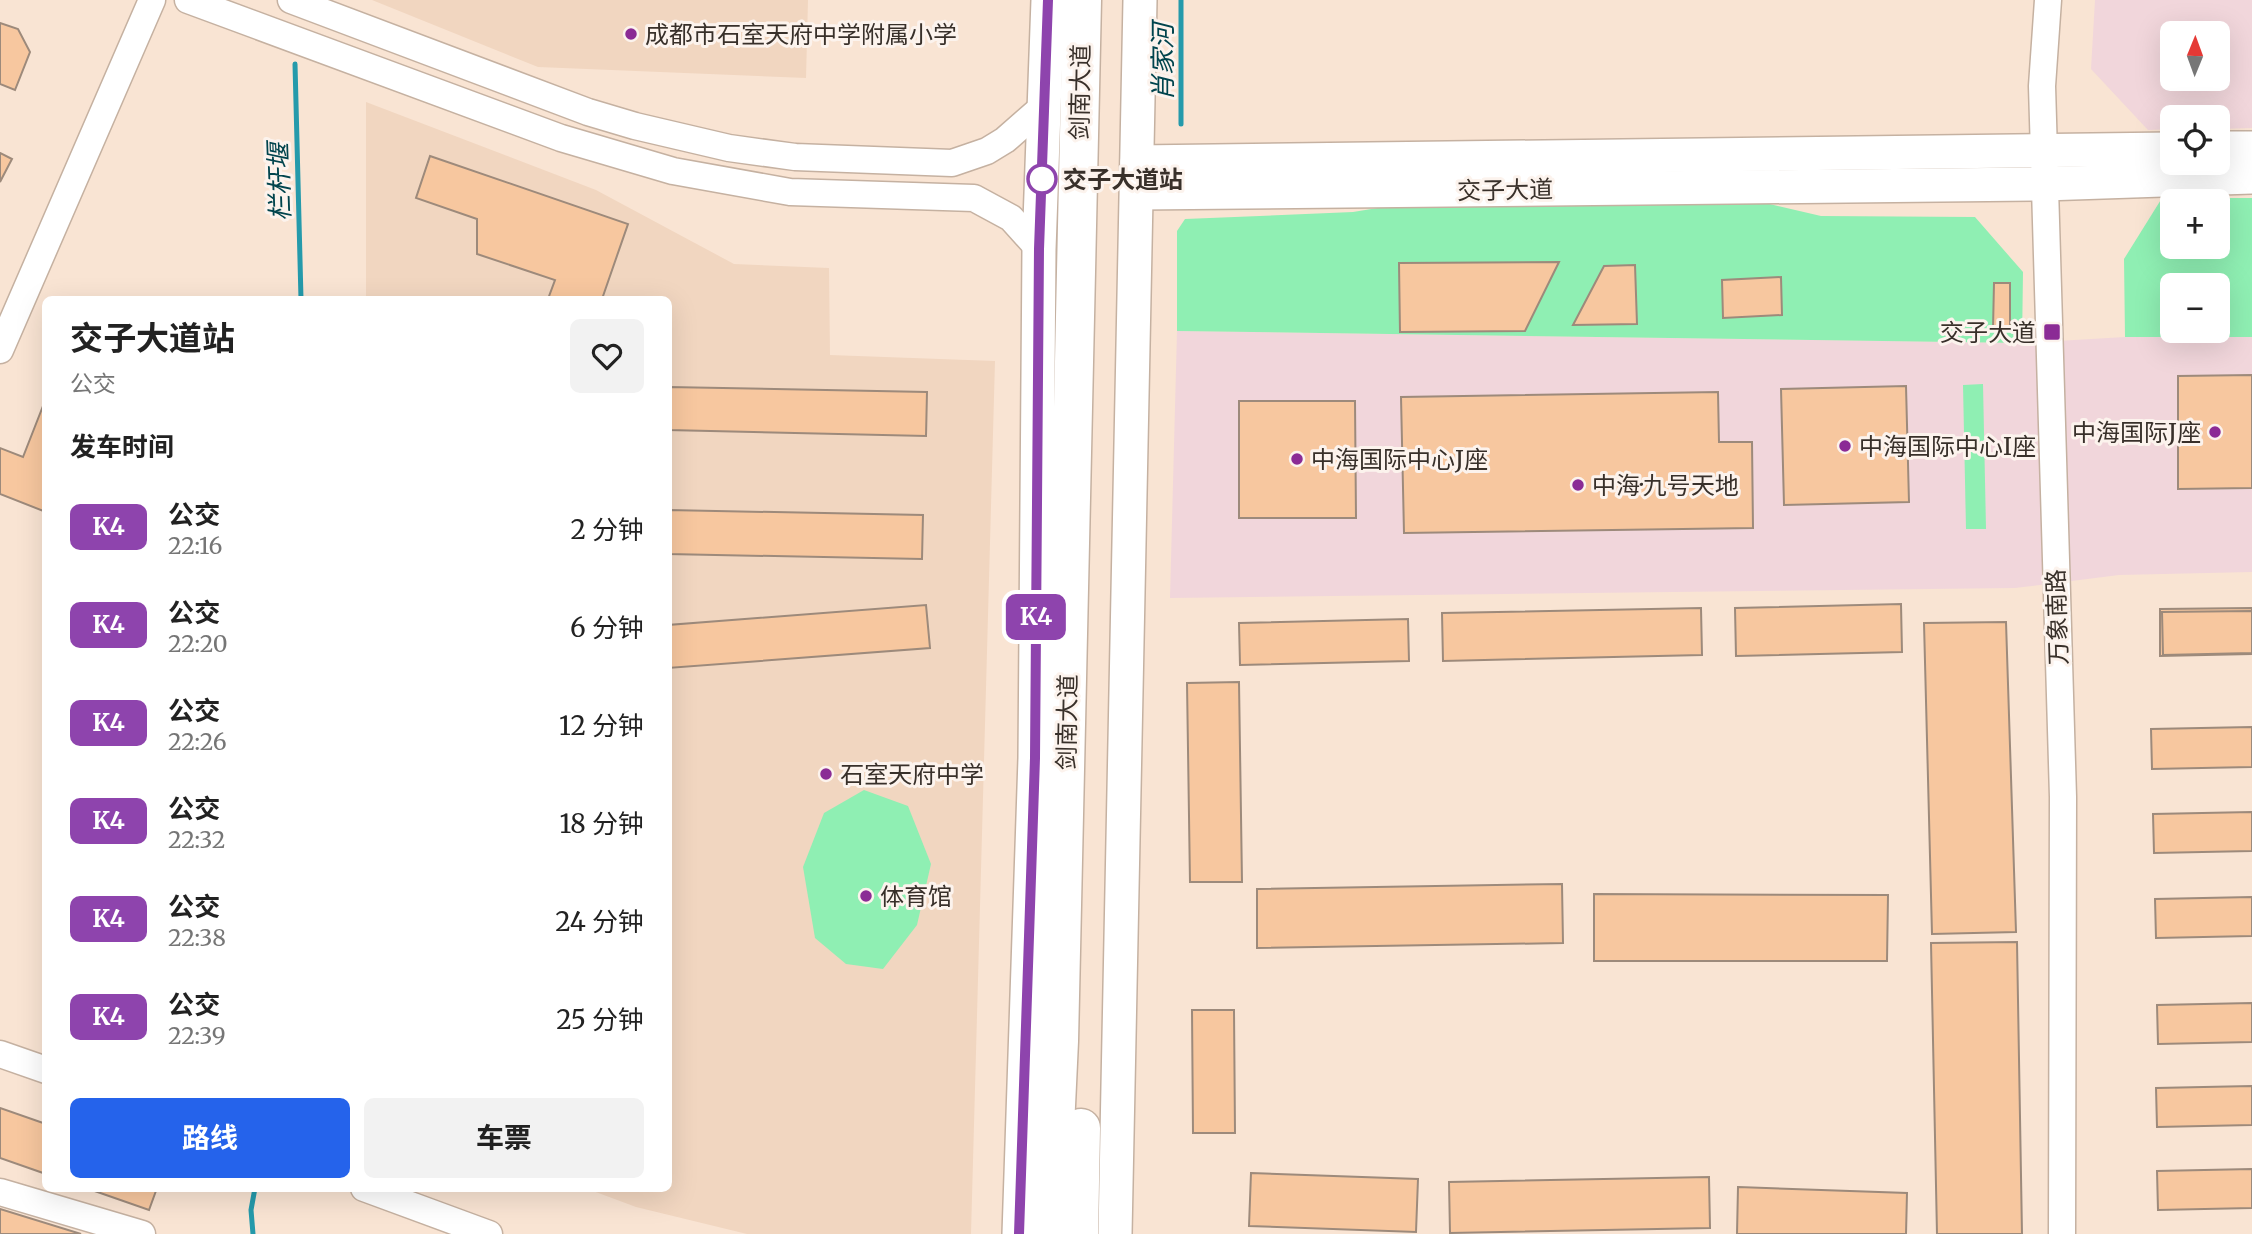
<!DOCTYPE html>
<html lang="zh">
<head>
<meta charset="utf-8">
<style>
  body { margin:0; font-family:Merriweather,"Noto Sans SC",serif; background:#f2f2f2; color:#222; height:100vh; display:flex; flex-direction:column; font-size:26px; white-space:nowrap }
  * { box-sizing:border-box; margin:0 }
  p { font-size:23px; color:#767676 }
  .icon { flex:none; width:38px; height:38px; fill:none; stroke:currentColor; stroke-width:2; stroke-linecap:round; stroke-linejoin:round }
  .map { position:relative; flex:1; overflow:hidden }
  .panel { position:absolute; left:42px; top:296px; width:630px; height:896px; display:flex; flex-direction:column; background:#fff; border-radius:10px; box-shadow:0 7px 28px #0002 }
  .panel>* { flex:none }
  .badge { padding:0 14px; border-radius:10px; font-size:24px; line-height:46px }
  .needle { width:46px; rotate:1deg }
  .fabs { position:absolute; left:2160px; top:21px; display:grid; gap:14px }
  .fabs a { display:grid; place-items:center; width:70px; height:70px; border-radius:10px; background:#fff; box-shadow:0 7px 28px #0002; font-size:35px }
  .map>.badge { position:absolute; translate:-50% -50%; box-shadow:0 0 0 4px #fff }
  h2 { padding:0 28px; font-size:26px; line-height:63px }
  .round { display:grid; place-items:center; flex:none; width:74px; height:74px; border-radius:10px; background:#f2f2f2 }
  .summary { display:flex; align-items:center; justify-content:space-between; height:119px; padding:0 28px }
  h1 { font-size:33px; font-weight:700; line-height:52px }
  .primary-button { display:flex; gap:14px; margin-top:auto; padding:14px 28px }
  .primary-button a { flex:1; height:80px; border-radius:10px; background:#2563eb; color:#fff; font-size:28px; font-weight:700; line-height:80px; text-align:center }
  .primary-button a+a { background:#f2f2f2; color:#222 }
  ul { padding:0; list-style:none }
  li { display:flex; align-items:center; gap:21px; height:98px; padding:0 28px }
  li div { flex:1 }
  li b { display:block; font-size:26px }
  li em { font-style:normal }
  li .badge { min-width:77px; font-weight:700; text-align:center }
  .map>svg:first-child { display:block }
</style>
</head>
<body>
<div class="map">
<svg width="2252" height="1234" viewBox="0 0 2252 1234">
  <rect width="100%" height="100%" fill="#f9e4d3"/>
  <g fill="#f1d6db" fill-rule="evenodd">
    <path d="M2095,0H2252V128L2217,129V117H2172V129L2148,130L2091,69ZM2172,33H2217V79H2172Z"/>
    <polygon points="1177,331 2022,343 2125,337 2252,337 2252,572 2119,575 2015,588 1170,598"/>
  </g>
  <g fill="#f1d6c0">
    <polygon points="372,0 808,0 806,78 538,67"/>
    <polygon points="366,102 596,190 734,264 829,268 830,355 995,361 971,1234 747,1234 636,1207 585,1188 668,1188 668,299 366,299"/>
  </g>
  <g fill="#8fefb3" fill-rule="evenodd">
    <path d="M2162,198H2252V337H2125L2124,259ZM2217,201V247H2172V201ZM2172,285H2217V331H2172Z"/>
    <polygon points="1757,201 1821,216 1975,217 2023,272 2022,343 1177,331 1177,231 1185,219 1353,212 1402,204"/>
    <polygon points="1983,384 1986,529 1966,529 1963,385"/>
    <polygon points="864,790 908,806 931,864 917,925 883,969 846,964 815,938 803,867 824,813"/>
  </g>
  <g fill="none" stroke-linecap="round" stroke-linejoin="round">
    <g stroke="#259aab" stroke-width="5">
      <polyline points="1181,0 1181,124"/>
      <polyline points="295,64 301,299"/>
      <polyline points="253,1234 251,1210 255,1188"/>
    </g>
  </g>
  <g fill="#f7c79f" stroke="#9d8a7b" stroke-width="2">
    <polygon points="0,23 18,29 30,52 15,90 0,84"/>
    <polygon points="0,153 12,159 0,182"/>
    <polygon points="430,156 628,224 602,299 548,299 555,280 477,254 477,219 416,198"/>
    <polygon points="1559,262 1525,331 1400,332 1399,263"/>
    <polygon points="1635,265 1637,324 1573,325 1604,266"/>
    <polygon points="1781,277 1782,315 1723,318 1722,280"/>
    <polygon points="1994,283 2010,283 2010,329 1993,329"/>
    <polygon points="2252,375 2252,488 2178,489 2178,376"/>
    <polygon points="1906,386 1909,502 1784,505 1781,389"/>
    <polygon points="668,387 927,392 926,436 668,430"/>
    <polygon points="1718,392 1719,442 1752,442 1753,528 1404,533 1401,397"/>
    <polygon points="1239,401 1355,401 1356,518 1239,518"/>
    <polygon points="46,405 46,512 0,494 0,448 23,457 43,406"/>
    <polygon points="668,510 923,515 922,559 668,554"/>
    <polygon points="1901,604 1902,652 1736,656 1735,608"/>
    <polygon points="926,605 930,648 668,668 668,625"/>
    <polygon points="1701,608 1702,655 1443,661 1442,613"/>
    <polygon points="2252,608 2252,654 2160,656 2160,609"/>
    <polygon points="2252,611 2252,653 2163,655 2162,612"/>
    <polygon points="1408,619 1409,661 1240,665 1239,623"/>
    <polygon points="2006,622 2016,932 1932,934 1924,623"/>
    <polygon points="1239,682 1242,882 1190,882 1187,683"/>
    <polygon points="2252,727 2252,767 2152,769 2151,729"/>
    <polygon points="2252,812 2252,851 2154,853 2153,814"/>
    <polygon points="1562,884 1563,943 1257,948 1257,889"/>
    <polygon points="1594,894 1888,895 1887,961 1594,961"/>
    <polygon points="2252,897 2252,936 2156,938 2155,899"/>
    <polygon points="2017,942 2022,1234 1937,1234 1931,943"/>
    <polygon points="2252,1003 2252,1042 2158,1044 2157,1005"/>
    <polygon points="1192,1010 1234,1010 1235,1133 1193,1133"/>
    <polygon points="2252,1086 2252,1125 2157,1127 2156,1088"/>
    <polygon points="0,1108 46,1124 46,1174 0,1158"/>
    <polygon points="2252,1169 2252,1208 2158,1210 2157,1171"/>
    <polygon points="1251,1173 1418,1179 1416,1232 1249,1226"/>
    <polygon points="1709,1177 1710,1228 1450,1233 1449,1182"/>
    <polygon points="1738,1187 1907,1193 1906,1234 1737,1234"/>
    <polygon points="86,1188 157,1188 149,1210"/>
    <polygon points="0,1209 81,1234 0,1234"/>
  </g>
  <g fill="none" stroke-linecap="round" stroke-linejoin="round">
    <defs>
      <g id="minor">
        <polyline points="188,0 561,138 673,171 790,192 974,198 1011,218 1039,249"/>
        <polyline points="291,0 588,112 635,126 729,148 795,157 952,163 987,151 1005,140 1045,105"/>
        <polyline points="2048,0 2042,86 2063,797 2062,1234"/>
        <polyline points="0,350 152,0"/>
        <polyline points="0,1054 46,1070"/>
        <polyline points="364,1188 489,1234"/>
        <polyline points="0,1192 142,1234"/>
      </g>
      <g id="major">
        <polyline points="2217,148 2252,148"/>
        <polyline points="1137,162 2172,149"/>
        <polyline points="1137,193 2044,184 2252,177"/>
        <polyline points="1019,1234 1035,758 1039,249 1048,0"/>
        <polyline points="1115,1234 1140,0"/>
      </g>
      <g id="highway">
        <polyline points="1050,1234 1059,1041 1082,0"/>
        <polyline points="1079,1234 1081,1128"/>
      </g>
    </defs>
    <use href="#minor" stroke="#c5b1a1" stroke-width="29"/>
    <use href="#major" stroke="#c5b1a1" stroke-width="36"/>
    <use href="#highway" stroke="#c5b1a1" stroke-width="41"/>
    <use href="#minor" stroke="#fff" stroke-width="26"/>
    <use href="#major" stroke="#fff" stroke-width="33"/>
    <use href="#highway" stroke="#fff" stroke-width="38"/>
  </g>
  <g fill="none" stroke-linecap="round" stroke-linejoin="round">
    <defs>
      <polyline id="line" points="1019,1234 1035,758 1039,249 1048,0"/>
    </defs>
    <use href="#line" stroke="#fff" stroke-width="16"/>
    <use href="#line" stroke="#8e44ad" stroke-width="10"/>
  </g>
  <g fill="#8b2b95" stroke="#fcf3ed" stroke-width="2.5">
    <circle cx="631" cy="34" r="7"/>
    <rect x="2043" y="323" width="18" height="18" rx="3.5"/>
    <circle cx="2215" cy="432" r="7"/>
    <circle cx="1845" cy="446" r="7"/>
    <circle cx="1297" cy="459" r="7"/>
    <circle cx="1578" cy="485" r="7"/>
    <circle cx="826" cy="774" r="7"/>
    <circle cx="866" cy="896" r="7"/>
  </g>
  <circle fill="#fff" stroke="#8e44ad" stroke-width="3.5" cx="1042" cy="179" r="14"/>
  <g text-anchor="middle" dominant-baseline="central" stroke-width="6" stroke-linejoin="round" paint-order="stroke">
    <g font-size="24" fill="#38302a" stroke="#fcf3ed" text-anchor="start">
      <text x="645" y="34">成都市石室天府中学附属小学</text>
      <text x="2036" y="332" text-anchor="end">交子大道</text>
      <text x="2201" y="432" text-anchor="end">中海国际J座</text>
      <text x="1859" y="446">中海国际中心I座</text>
      <text x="1311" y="459">中海国际中心J座</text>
      <text x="1592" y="485">中海·九号天地</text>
      <text x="840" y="774">石室天府中学</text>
      <text x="880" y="896">体育馆</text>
    </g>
    <g font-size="24" fill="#38302a" stroke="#fcf3ed">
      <text transform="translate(1080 92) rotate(-89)">剑南大道</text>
      <text transform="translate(1505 190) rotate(-1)">交子大道</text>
      <text transform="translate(2057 617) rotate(-92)">万象南路</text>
      <text transform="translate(1067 722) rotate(-89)">剑南大道</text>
    </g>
    <g font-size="24" font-weight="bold" fill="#38302a" stroke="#fcf3ed" text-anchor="start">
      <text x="1063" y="179">交子大道站</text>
    </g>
    <g font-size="26" font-style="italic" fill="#00444d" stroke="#fcf3ed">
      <text transform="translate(1162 62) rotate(-90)">肖家河</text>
      <text transform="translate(279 182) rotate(-92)">栏杆堰</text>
    </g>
  </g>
</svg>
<div class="fabs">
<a><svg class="needle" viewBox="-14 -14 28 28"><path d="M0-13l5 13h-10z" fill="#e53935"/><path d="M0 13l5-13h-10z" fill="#767676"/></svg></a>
<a><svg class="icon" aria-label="locate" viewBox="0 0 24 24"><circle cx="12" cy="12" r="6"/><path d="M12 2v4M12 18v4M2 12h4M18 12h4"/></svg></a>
<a>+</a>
<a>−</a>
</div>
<b class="badge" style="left:1036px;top:617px;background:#8e44ad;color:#fff">K4</b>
<section class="panel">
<div class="summary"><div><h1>交子大道站</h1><p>公交</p></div><a class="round"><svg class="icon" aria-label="heart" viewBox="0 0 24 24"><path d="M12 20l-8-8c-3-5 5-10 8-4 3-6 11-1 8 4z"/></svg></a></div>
<h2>发车时间</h2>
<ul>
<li><span class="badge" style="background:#8e44ad;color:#fff">K4</span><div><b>公交</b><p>22:16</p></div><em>2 分钟</em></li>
<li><span class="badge" style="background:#8e44ad;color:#fff">K4</span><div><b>公交</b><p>22:20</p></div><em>6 分钟</em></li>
<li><span class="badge" style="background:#8e44ad;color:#fff">K4</span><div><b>公交</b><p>22:26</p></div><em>12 分钟</em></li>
<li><span class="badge" style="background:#8e44ad;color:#fff">K4</span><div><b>公交</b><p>22:32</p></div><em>18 分钟</em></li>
<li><span class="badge" style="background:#8e44ad;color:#fff">K4</span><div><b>公交</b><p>22:38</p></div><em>24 分钟</em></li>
<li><span class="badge" style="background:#8e44ad;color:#fff">K4</span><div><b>公交</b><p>22:39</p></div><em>25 分钟</em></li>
</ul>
<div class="primary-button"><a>路线</a><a>车票</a></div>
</section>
</div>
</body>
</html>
